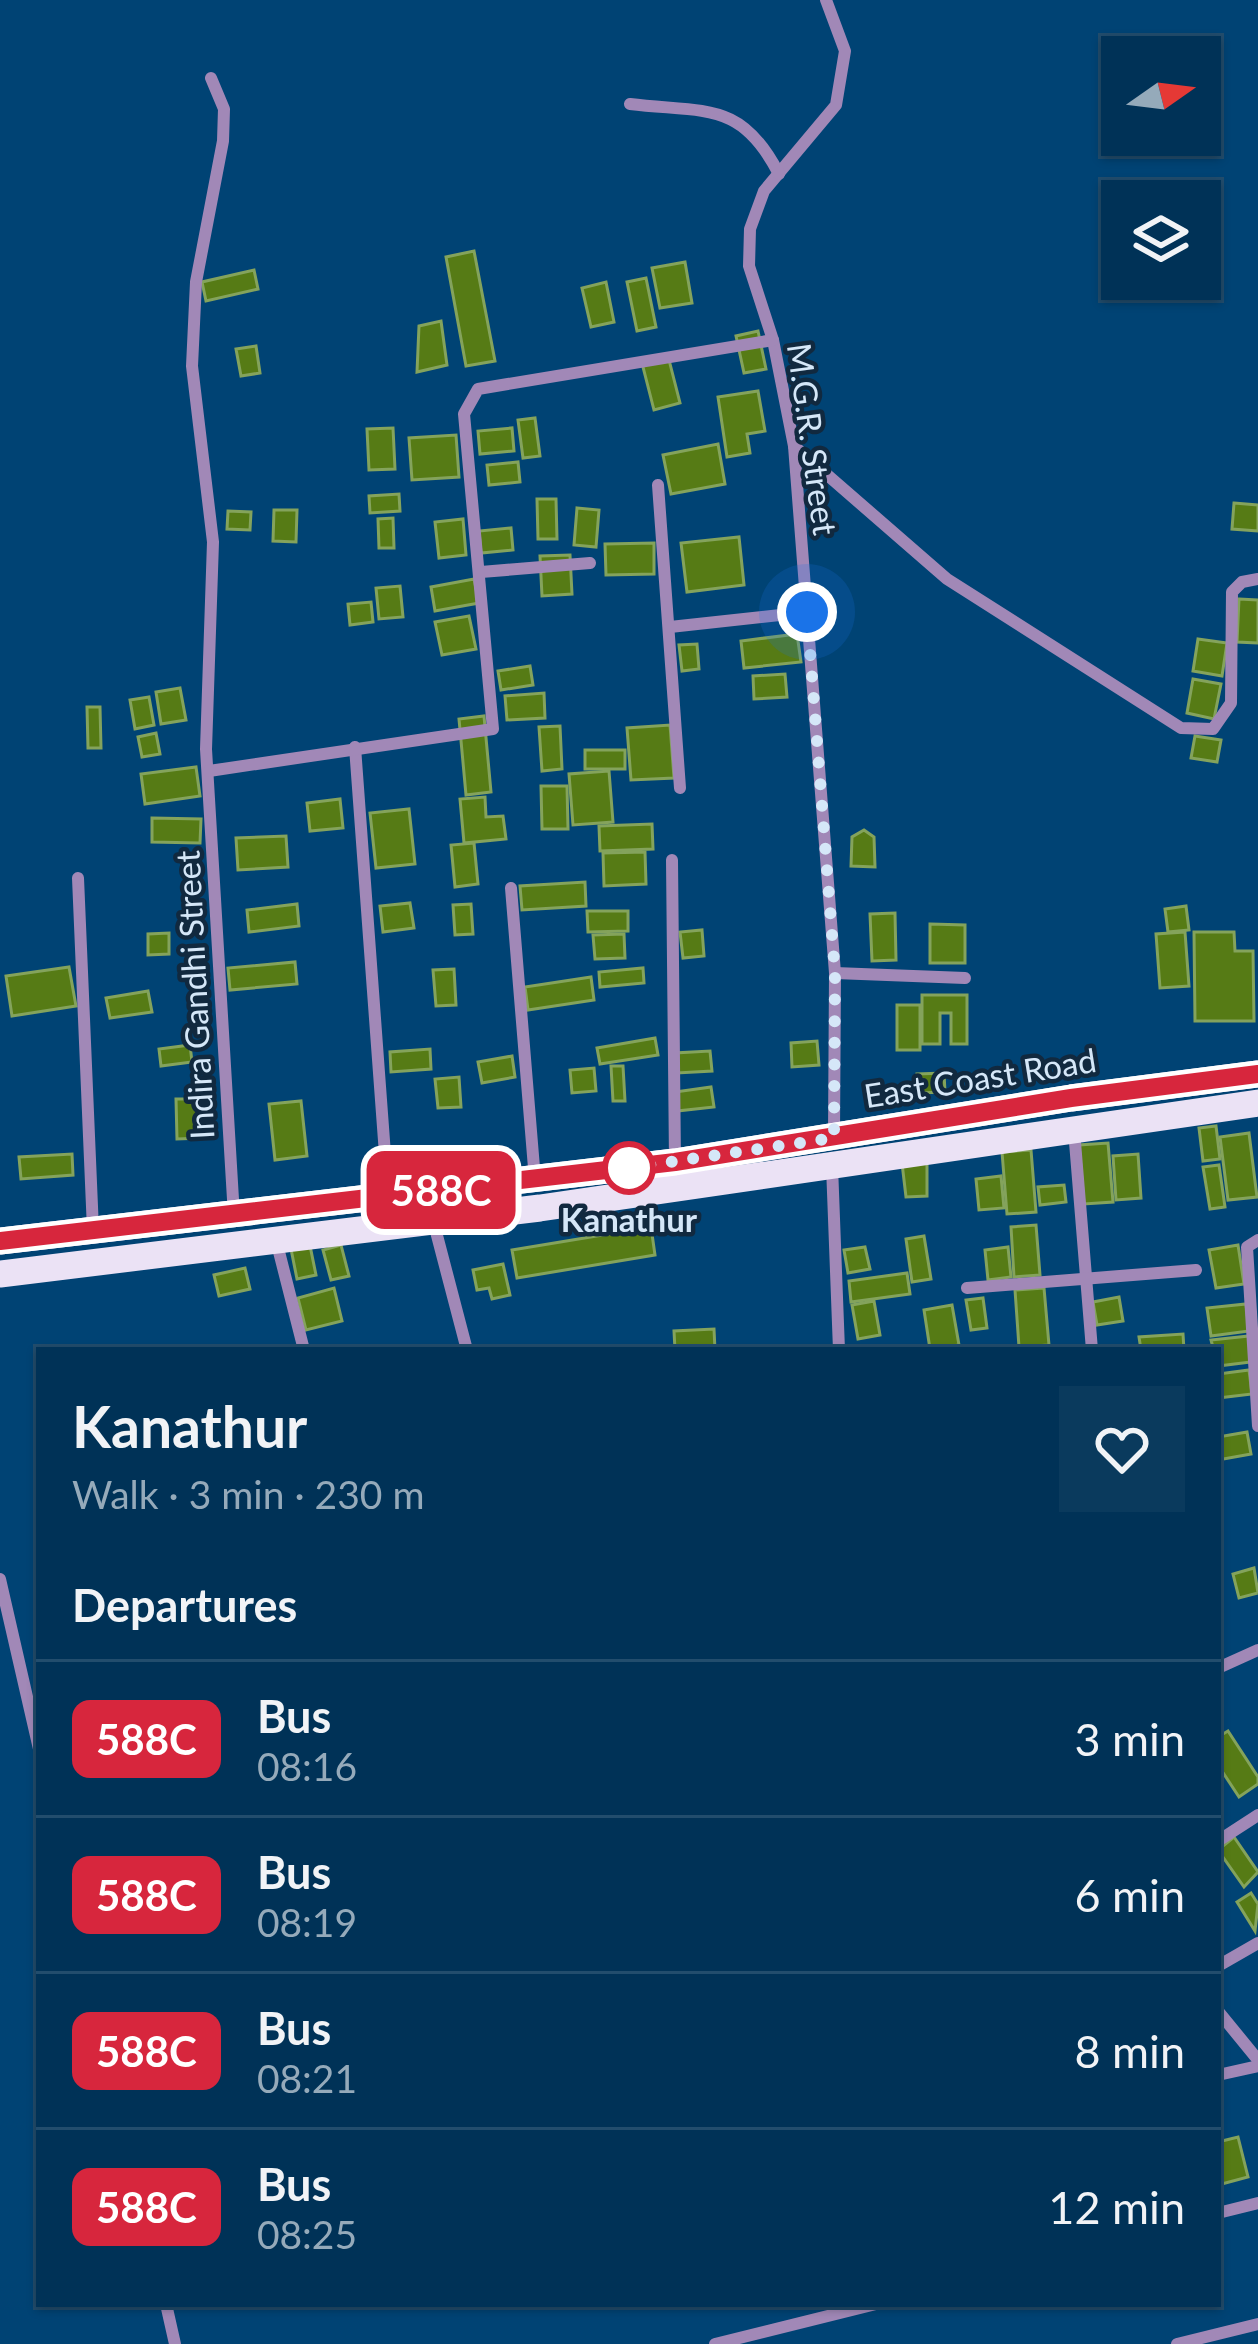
<!DOCTYPE html>
<html lang="en">
<head>
<meta charset="utf-8">
<style>
  body { margin:0; font-family:Lato,sans-serif; background:#0a3a5d; color:#f1f3f6; height:100vh; display:flex; flex-direction:column; font-size:45px; white-space:nowrap }
  * { box-sizing:border-box; margin:0 }
  p { font-size:39px; color:#95aaba }
  .icon { flex:none; width:66px; height:66px; fill:none; stroke:currentColor; stroke-width:2; stroke-linecap:round; stroke-linejoin:round }
  .map { position:relative; flex:1; overflow:hidden }
  .sheet { position:absolute; left:36px; top:1347px; width:1185px; height:960px; display:flex; flex-direction:column; background:#003257; border-radius:0px; box-shadow:0 3px 9px #0004,0 0 0 3px #224d6d }
  .sheet>* { flex:none }
  .badge { padding:0 24px; border-radius:18px; font-size:42px; line-height:78px }
  .needle { width:78px; rotate:76deg }
  .fabs { position:absolute; left:1101px; top:36px; display:grid; gap:24px }
  .fabs a { display:grid; place-items:center; width:120px; height:120px; border-radius:0px; background:#003257; box-shadow:0 3px 9px #0004,0 0 0 3px #224d6d; font-size:60px }
  .you { position:absolute; width:60px; height:60px; margin:-30px; border:9px solid #fff; border-radius:50%; background:#1a73e8; box-shadow:0 0 0 18px #1a73e833 }
  .map>.badge { position:absolute; translate:-50% -50%; box-shadow:0 0 0 6px #fff }
  h2 { padding:0 36px; font-size:45px; line-height:108px }
  .round { display:grid; place-items:center; flex:none; width:126px; height:126px; border-radius:0px; background:#0a3a5d }
  .summary { display:flex; align-items:center; justify-content:space-between; height:204px; padding:0 36px }
  h1 { font-size:57px; font-weight:700; line-height:90px }
  ul { padding:0; list-style:none }
  li { display:flex; align-items:center; gap:36px; height:156px; padding:0 36px; border-top:3px solid #224d6d }
  li div { flex:1 }
  li b { display:block; font-size:45px }
  li em { font-style:normal }
  li .badge { min-width:132px; font-weight:700; text-align:center }
  .map>svg:first-child { display:block }
</style>
</head>
<body>
<div class="map">
<svg width="1258" height="2344" viewBox="0 0 1258 2344">
  <rect width="100%" height="100%" fill="#004374"/>
  <g fill="#567b15" stroke="#84a35c" stroke-width="3">
    <polygon points="474,251 495,361 466,366 446,257"/>
    <polygon points="685,262 692,303 660,308 652,268"/>
    <polygon points="254,270 258,289 206,301 202,282"/>
    <polygon points="646,278 656,327 637,331 627,282"/>
    <polygon points="606,282 614,322 591,327 582,288"/>
    <polygon points="441,321 447,365 417,372 419,326"/>
    <polygon points="758,331 766,369 744,373 736,336"/>
    <polygon points="256,346 260,373 241,376 236,349"/>
    <polygon points="668,356 680,403 654,410 642,363"/>
    <polygon points="758,391 765,431 747,434 750,453 727,457 718,397"/>
    <polygon points="535,418 540,456 523,458 518,420"/>
    <polygon points="393,428 395,469 369,470 367,429"/>
    <polygon points="512,428 514,451 480,454 478,431"/>
    <polygon points="456,435 459,477 412,480 409,438"/>
    <polygon points="718,444 725,484 671,494 663,455"/>
    <polygon points="518,462 520,482 489,485 487,465"/>
    <polygon points="399,494 400,511 370,513 369,496"/>
    <polygon points="537,499 556,499 557,539 538,539"/>
    <polygon points="1234,503 1258,505 1258,531 1232,529"/>
    <polygon points="577,508 599,510 596,547 574,545"/>
    <polygon points="274,510 297,510 296,542 273,541"/>
    <polygon points="228,511 251,512 250,530 227,529"/>
    <polygon points="393,518 394,548 379,548 378,519"/>
    <polygon points="463,519 466,555 439,558 435,522"/>
    <polygon points="511,528 513,550 481,553 479,531"/>
    <polygon points="739,537 744,585 687,592 681,543"/>
    <polygon points="654,543 654,574 606,575 605,544"/>
    <polygon points="570,555 572,594 542,596 540,556"/>
    <polygon points="474,579 479,603 435,611 431,587"/>
    <polygon points="400,586 403,617 379,619 376,588"/>
    <polygon points="1239,599 1258,600 1258,643 1237,642"/>
    <polygon points="371,602 373,622 350,625 348,604"/>
    <polygon points="469,616 476,649 442,655 435,622"/>
    <polygon points="797,634 801,662 744,668 741,641"/>
    <polygon points="1198,639 1227,643 1222,676 1193,671"/>
    <polygon points="697,644 699,669 682,671 679,645"/>
    <polygon points="530,666 533,685 501,690 498,671"/>
    <polygon points="785,674 787,697 754,699 753,676"/>
    <polygon points="1193,679 1221,684 1214,719 1187,713"/>
    <polygon points="180,688 186,720 161,724 156,692"/>
    <polygon points="544,693 545,718 507,720 505,696"/>
    <polygon points="149,697 154,725 135,729 130,700"/>
    <polygon points="87,707 100,707 101,748 88,748"/>
    <polygon points="484,716 491,792 466,795 459,719"/>
    <polygon points="670,725 674,778 631,780 627,728"/>
    <polygon points="560,726 562,769 542,771 539,727"/>
    <polygon points="156,733 160,754 142,757 138,737"/>
    <polygon points="1195,736 1221,740 1217,762 1191,758"/>
    <rect x="585" y="750" width="40" height="19"/>
    <polygon points="196,767 200,796 145,804 141,774"/>
    <polygon points="609,771 613,822 573,825 569,774"/>
    <polygon points="541,786 567,786 568,829 542,829"/>
    <polygon points="485,797 486,817 503,816 506,839 464,843 460,799"/>
    <polygon points="340,799 343,828 310,831 307,803"/>
    <polygon points="409,809 415,864 376,868 370,813"/>
    <polygon points="152,818 201,819 200,843 152,842"/>
    <polygon points="652,824 653,849 600,851 599,826"/>
    <polygon points="864,830 874,837 875,867 851,866 852,837"/>
    <polygon points="286,836 288,867 238,870 236,838"/>
    <polygon points="474,843 478,884 455,887 451,845"/>
    <polygon points="645,852 646,884 604,886 603,853"/>
    <polygon points="585,882 586,906 522,910 520,886"/>
    <polygon points="410,903 414,928 383,932 380,906"/>
    <polygon points="297,904 299,926 249,932 247,910"/>
    <polygon points="471,904 473,934 455,935 453,905"/>
    <polygon points="1186,906 1189,930 1168,932 1165,909"/>
    <polygon points="587,911 628,911 628,931 588,932"/>
    <polygon points="895,913 896,960 872,961 870,914"/>
    <polygon points="930,924 965,925 965,963 930,963"/>
    <polygon points="702,930 704,956 683,958 680,932"/>
    <polygon points="1185,932 1189,986 1160,988 1156,934"/>
    <polygon points="1194,932 1234,932 1235,951 1253,951 1254,1021 1195,1021"/>
    <polygon points="169,933 169,954 148,955 148,934"/>
    <polygon points="624,934 625,958 595,959 593,935"/>
    <polygon points="295,962 297,984 230,990 228,968"/>
    <polygon points="69,967 76,1006 12,1016 6,976"/>
    <polygon points="643,968 644,983 600,987 599,972"/>
    <polygon points="454,969 456,1005 436,1006 433,970"/>
    <polygon points="591,977 594,1000 528,1010 525,987"/>
    <polygon points="148,991 152,1012 110,1018 106,998"/>
    <polygon points="922,995 967,995 967,1044 951,1044 951,1013 940,1013 940,1044 922,1044"/>
    <rect x="897" y="1005" width="23" height="45"/>
    <polygon points="655,1038 658,1055 600,1064 597,1048"/>
    <polygon points="817,1041 819,1065 792,1067 791,1043"/>
    <polygon points="190,1045 192,1062 161,1066 159,1049"/>
    <polygon points="430,1049 431,1069 391,1072 390,1052"/>
    <polygon points="710,1051 712,1071 677,1073 675,1053"/>
    <polygon points="512,1056 515,1077 482,1083 478,1062"/>
    <polygon points="611,1066 623,1066 625,1101 613,1101"/>
    <polygon points="594,1068 596,1091 572,1093 570,1070"/>
    <polygon points="944,1073 945,1092 918,1093 917,1074"/>
    <polygon points="459,1077 461,1107 438,1108 435,1079"/>
    <polygon points="711,1087 714,1107 677,1111 675,1092"/>
    <polygon points="176,1099 201,1099 202,1138 177,1139"/>
    <polygon points="301,1101 307,1156 275,1160 269,1104"/>
    <polygon points="1216,1126 1220,1159 1203,1161 1199,1128"/>
    <polygon points="1249,1133 1257,1197 1228,1200 1220,1137"/>
    <polygon points="1108,1143 1113,1202 1084,1204 1079,1145"/>
    <polygon points="1031,1150 1036,1212 1007,1214 1002,1152"/>
    <polygon points="72,1154 73,1175 21,1179 19,1157"/>
    <polygon points="1138,1154 1141,1198 1116,1200 1113,1156"/>
    <polygon points="927,1160 927,1196 906,1197 902,1163"/>
    <polygon points="1219,1165 1225,1207 1210,1209 1203,1167"/>
    <polygon points="1001,1176 1004,1208 979,1210 976,1179"/>
    <polygon points="1064,1185 1066,1202 1040,1205 1038,1187"/>
    <polygon points="1036,1225 1040,1275 1014,1277 1011,1227"/>
    <polygon points="651,1227 655,1255 517,1278 512,1250"/>
    <polygon points="307,1231 316,1275 297,1279 288,1234"/>
    <polygon points="924,1236 931,1279 912,1282 906,1239"/>
    <polygon points="341,1245 349,1276 331,1280 323,1250"/>
    <polygon points="1238,1245 1244,1284 1216,1288 1209,1250"/>
    <polygon points="865,1247 870,1269 848,1273 844,1250"/>
    <polygon points="1008,1247 1011,1277 988,1280 985,1250"/>
    <polygon points="503,1264 510,1295 492,1299 489,1288 477,1290 473,1270"/>
    <polygon points="245,1268 250,1289 219,1296 214,1275"/>
    <polygon points="907,1273 910,1294 851,1302 849,1281"/>
    <polygon points="334,1288 342,1321 306,1330 298,1298"/>
    <polygon points="1044,1288 1049,1345 1019,1347 1015,1290"/>
    <polygon points="1119,1297 1123,1321 1097,1325 1093,1302"/>
    <polygon points="983,1298 987,1328 971,1330 966,1300"/>
    <polygon points="874,1301 880,1335 858,1339 852,1305"/>
    <polygon points="1246,1304 1249,1331 1211,1336 1207,1308"/>
    <polygon points="952,1305 959,1345 930,1349 924,1310"/>
    <polygon points="714,1329 715,1350 675,1350 674,1331"/>
    <polygon points="1183,1334 1184,1350 1141,1350 1139,1337"/>
    <polygon points="1249,1336 1251,1362 1218,1366 1211,1340"/>
    <polygon points="1249,1370 1252,1394 1218,1398 1218,1374"/>
    <polygon points="1247,1432 1251,1454 1218,1460 1218,1437"/>
    <polygon points="1254,1568 1258,1593 1239,1598 1233,1574"/>
    <polygon points="1228,1731 1258,1777 1258,1784 1239,1797 1218,1765 1218,1737"/>
    <polygon points="1234,1837 1258,1872 1244,1887 1218,1850"/>
    <polygon points="1251,1893 1258,1904 1255,1931 1237,1902"/>
    <polygon points="1238,2137 1248,2177 1218,2185 1218,2142"/>
  </g>
  <g fill="none" stroke-linecap="round" stroke-linejoin="round">
    <g stroke="#a188b7" stroke-width="12">
      <polyline points="826,0 845,51 836,105 764,191 750,229 749,266 773,340 794,446 835,973 834,1135"/>
      <polyline points="211,78 224,109 223,141 196,282 192,366 213,542 206,749 234,1216"/>
      <path d="M630,104C705,113 741,100 779,174"/>
      <polyline points="794,446 947,579 1181,728 1213,729 1231,703 1232,592 1242,582 1258,579"/>
      <polyline points="658,485 680,788"/>
      <polyline points="481,572 590,563"/>
      <polyline points="670,627 807,612"/>
      <polyline points="355,747 388,1195"/>
      <polyline points="209,771 493,729 464,414 478,389 773,340"/>
      <polyline points="672,860 675,1162"/>
      <polyline points="78,878 93,1230"/>
      <polyline points="511,888 535,1180"/>
      <polyline points="835,973 965,978"/>
      <polyline points="1074,1130 1092,1350"/>
      <polyline points="832,1166 839,1350"/>
      <polyline points="434,1224 467,1350"/>
      <polyline points="276,1240 304,1350"/>
      <polyline points="1258,1240 1247,1247 1258,1426"/>
      <polyline points="967,1288 1196,1270"/>
      <polyline points="0,1579 39,1749"/>
      <polyline points="1218,1668 1258,1650"/>
      <polyline points="1218,1841 1258,1815"/>
      <polyline points="1218,1966 1258,1943"/>
      <polyline points="1218,2011 1258,2060"/>
      <polyline points="1218,2075 1258,2066"/>
      <polyline points="1218,2213 1258,2203"/>
      <polyline points="166,2304 175,2344"/>
      <polyline points="715,2344 876,2304"/>
      <polyline points="1177,2344 1258,2324"/>
    </g>
    <g stroke="#ebe2f5" stroke-width="27">
      <polyline points="0,1241 675,1162 1071,1098 1258,1074"/>
      <polyline points="0,1274 540,1208 1258,1103"/>
    </g>
  </g>
  <g fill="none" stroke-linecap="round" stroke-linejoin="round">
    <defs>
      <polyline id="line" points="0,1241 675,1162 1071,1098 1258,1074"/>
    </defs>
    <use href="#line" stroke="#fff" stroke-width="27"/>
    <use href="#line" stroke="#d7263d" stroke-width="18"/>
    <polyline stroke="#d5e7f8" stroke-width="12" stroke-dasharray="0 21.6" points="629,1168 834,1138 835,973 807,612"/>
  </g>
  <circle fill="#fff" stroke="#d7263d" stroke-width="6" cx="629" cy="1168" r="24"/>
  <g text-anchor="middle" dominant-baseline="central" stroke-width="9" stroke-linejoin="round" paint-order="stroke">
    <g font-size="33" fill="#d5e7f8" stroke="#11293f">
      <text transform="translate(813 439) rotate(82)">M.G.R. Street</text>
      <text transform="translate(194 995) rotate(-93)">Indira Gandhi Street</text>
      <text transform="translate(980 1077) rotate(-9)">East Coast Road</text>
    </g>
    <g font-size="33" font-weight="bold" fill="#d5e7f8" stroke="#11293f">
      <text x="629" y="1219">Kanathur</text>
    </g>
  </g>
</svg>
<div class="fabs">
<a><svg class="needle" viewBox="-14 -14 28 28"><path d="M0-13l5 13h-10z" fill="#e53935"/><path d="M0 13l5-13h-10z" fill="#95aaba"/></svg></a>
<a><svg class="icon" aria-label="layers" viewBox="0 0 24 24"><path d="M12 4l9 5-9 5-9-5zM3 14l9 5 9-5"/></svg></a>
</div>
<div class="you" style="left:807px;top:612px"></div>
<b class="badge" style="left:441px;top:1190px;background:#d7263d;color:#fff">588C</b>
<section class="sheet">
<div class="summary"><div><h1>Kanathur</h1><p>Walk · 3 min · 230 m</p></div><a class="round"><svg class="icon" aria-label="heart" viewBox="0 0 24 24"><path d="M12 20l-8-8c-3-5 5-10 8-4 3-6 11-1 8 4z"/></svg></a></div>
<h2>Departures</h2>
<ul>
<li><span class="badge" style="background:#d7263d;color:#fff">588C</span><div><b>Bus</b><p>08:16</p></div><em>3 min</em></li>
<li><span class="badge" style="background:#d7263d;color:#fff">588C</span><div><b>Bus</b><p>08:19</p></div><em>6 min</em></li>
<li><span class="badge" style="background:#d7263d;color:#fff">588C</span><div><b>Bus</b><p>08:21</p></div><em>8 min</em></li>
<li><span class="badge" style="background:#d7263d;color:#fff">588C</span><div><b>Bus</b><p>08:25</p></div><em>12 min</em></li>
</ul>
</section>
</div>
</body>
</html>
